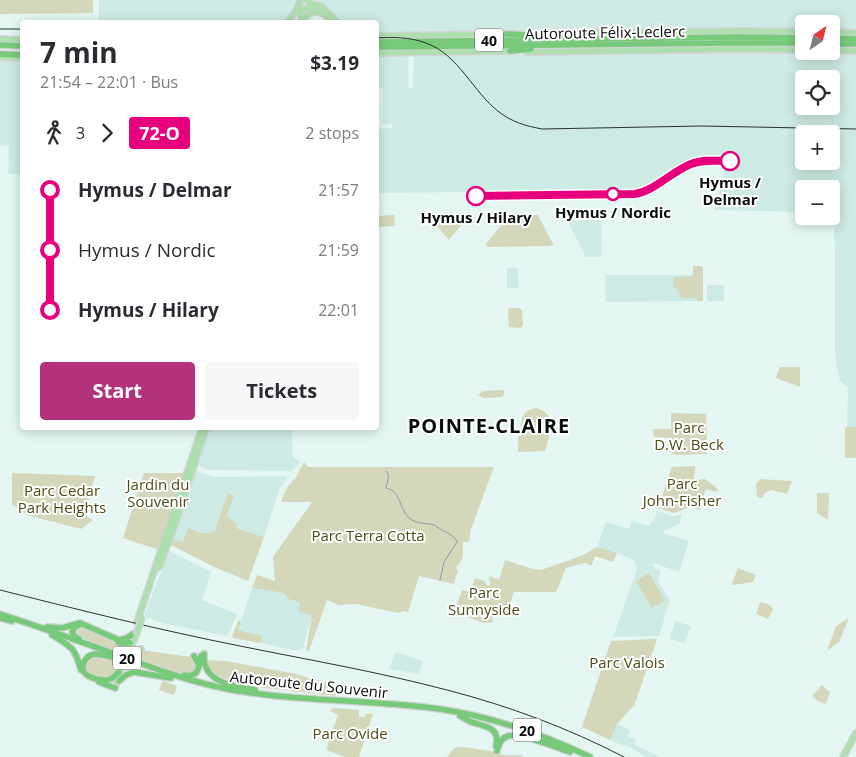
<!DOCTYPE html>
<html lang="en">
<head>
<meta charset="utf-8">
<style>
  body { margin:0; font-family:"Open Sans",sans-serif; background:#f7f7f7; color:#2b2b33; height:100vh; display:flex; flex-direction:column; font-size:19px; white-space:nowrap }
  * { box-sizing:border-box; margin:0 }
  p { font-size:16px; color:#7c7c81 }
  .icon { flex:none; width:28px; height:28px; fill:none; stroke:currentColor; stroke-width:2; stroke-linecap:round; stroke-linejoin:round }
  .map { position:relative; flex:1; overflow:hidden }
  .side { position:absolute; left:20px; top:20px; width:359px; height:410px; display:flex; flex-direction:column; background:#fff; border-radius:5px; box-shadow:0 2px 12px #0003 }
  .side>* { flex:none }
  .badge { padding:0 10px; border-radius:4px; font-size:18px; line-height:32px }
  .needle { width:32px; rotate:35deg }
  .buttons { position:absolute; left:795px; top:15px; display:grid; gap:10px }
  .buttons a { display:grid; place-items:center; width:45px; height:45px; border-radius:5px; background:#fff; box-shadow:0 2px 12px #0003; font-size:25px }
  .map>.badge { position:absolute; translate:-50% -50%; box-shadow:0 0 0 2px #fff }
  .legs { display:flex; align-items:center; gap:8px; height:55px; padding:0 20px; font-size:16px }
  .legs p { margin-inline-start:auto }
  .overview { display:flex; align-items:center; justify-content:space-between; height:85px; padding:0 20px }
  h1 { font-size:28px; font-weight:700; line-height:38px }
  .action { display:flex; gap:10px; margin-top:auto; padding:10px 20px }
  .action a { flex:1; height:58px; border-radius:5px; background:#b4327b; color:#fff; font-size:20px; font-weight:700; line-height:58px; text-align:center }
  .action a+a { background:#f7f7f7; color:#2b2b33 }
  ul { padding:0 20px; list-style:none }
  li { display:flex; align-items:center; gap:18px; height:60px; font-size:19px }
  li i { display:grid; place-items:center; width:8px; height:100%; margin:0 6px; background:currentColor }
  li i::after { content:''; width:12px; height:12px; margin:-6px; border:4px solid; border-radius:50%; background:#fff }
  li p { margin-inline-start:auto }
  li:first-child i { background:linear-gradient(#0000 50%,currentColor 0) }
  li:last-child i { background:linear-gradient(currentColor 50%,#0000 0) }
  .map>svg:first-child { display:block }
</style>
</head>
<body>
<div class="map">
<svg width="856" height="757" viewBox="0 0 856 757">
  <rect width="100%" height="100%" fill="#e3f6f1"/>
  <g fill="#ceeae4" fill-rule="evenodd">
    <polygon points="99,0 298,0 294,11 285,22 99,22"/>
    <polygon points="309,0 856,0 856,31 831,30 831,24 804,24 804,30 693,29 376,34 376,22 339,22"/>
    <path d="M771,51L856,53V427H847L848,388L840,381L836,360L835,349V244L834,237V213L831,212V189H804V212L714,210L727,159L702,157L690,160L643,188L633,190L376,193V129L392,128L393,124H382L383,88H376V56L389,55L408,56L409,87L407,88H413L414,56ZM804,79H831V106H804ZM804,134H831V161H804Z"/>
    <polygon points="0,59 22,60 22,174 8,174 9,146 0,145"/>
    <polygon points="570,215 601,215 602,257 585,257 583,251 569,224 569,216"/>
    <polygon points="507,268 518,268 519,288 507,288"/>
    <polygon points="605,275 693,275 695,276 697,301 606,302"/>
    <rect x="707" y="285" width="17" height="16"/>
    <polygon points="209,428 292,428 293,457 300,462 291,472 288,471 208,470 197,465 197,463"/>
    <polygon points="195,470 210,476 214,477 285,476 287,478 279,490 264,537 236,528 227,515 234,496 215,530 212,533 206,534 188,528 183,542 173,539"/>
    <polygon points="657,511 672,516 676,516 682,514 679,524 664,531 663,533 689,541 679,572 654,563 652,565 654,568 661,571 658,582 670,600 659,636 613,637 637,569 634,560 617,553 597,547 606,522 629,529 632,521 649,526 655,518"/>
    <polygon points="169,551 211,572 202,600 237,614 228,635 226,636 163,623 144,617 158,579 162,571 161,570 167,552"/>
    <polygon points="252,588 284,593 290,600 300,602 312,615 303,648 300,650 294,650 260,643 261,636 238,630"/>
    <polygon points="675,621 691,626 684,643 670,639"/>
    <polygon points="396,652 423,661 419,674 389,669"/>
    <polygon points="617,724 630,730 628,737 636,740 634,744 660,757 645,757 644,755 626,745 622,745 610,740"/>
  </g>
  <g fill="#d5d7bb">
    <polygon points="0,0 93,0 93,13 0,14 0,16"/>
    <polygon points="394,215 395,226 376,227 376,216"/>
    <polygon points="510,215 538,215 553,244 553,245 551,246 487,247 486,244"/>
    <polygon points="435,224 462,224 449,240"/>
    <polygon points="693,266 701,266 703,267 703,301 697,301 696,298 682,298 677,289 673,286 673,282 675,277 693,276"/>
    <polygon points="510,308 520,308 522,310 523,325 521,328 509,327 508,310"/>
    <polygon points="780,367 800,367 800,387 776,378"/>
    <polygon points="502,390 504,391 504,395 502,397 484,398 478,395 483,391"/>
    <path d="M536,408C558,413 550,435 545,451L518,452V436H521C521,423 519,411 536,408Z"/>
    <polygon points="671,413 706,414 707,454 675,455 668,450 668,438 654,437 653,429 671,429"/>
    <rect x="845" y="427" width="11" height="31"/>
    <path d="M304,462L308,467H494L470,532V538L468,542H463C462,548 463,549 463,554C463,559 459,564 456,568L458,570L454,584L419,576L408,612L403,611L398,613L356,604L339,605L327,600L309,651L306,650L312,615L299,612L300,602L290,600L284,593L252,588L257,575L275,581L273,557L312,502H281C284,494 288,484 295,479Z"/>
    <polygon points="695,466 694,480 705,479 718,489 716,492 706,489 699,510 691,507 674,513 658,508 672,467"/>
    <polygon points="12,473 95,476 84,515 93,520 81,529 27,515 19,508 12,505"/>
    <polygon points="144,473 185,473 159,550 123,538"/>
    <polygon points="760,479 792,481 787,494 771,490 765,493 762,498 757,497 756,485"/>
    <path d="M228,493L234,496L227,515L237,525L236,528L264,537L248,581L214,567L171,545L173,539L183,542L188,528C197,531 206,537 215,530Z"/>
    <polygon points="817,493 829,493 828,520 817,513"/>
    <polygon points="597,547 617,553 613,562 595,556 591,566 585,563 566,568 556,592 514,592 507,613 492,615 493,622 484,623 459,614 455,610 462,590 470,592 475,578 485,581 486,584 489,586 491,583 489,580 490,576 499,580 505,560 533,569 541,570 581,556"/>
    <polygon points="738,568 756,575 753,582 733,585 732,584"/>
    <polygon points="649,573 665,600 652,608 636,581"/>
    <polygon points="760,602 770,605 773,609 768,619 756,614"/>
    <polygon points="849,618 839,642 827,651 836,626"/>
    <polygon points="239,620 241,621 238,630 262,636 260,643 233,638 232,636 238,621"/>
    <polygon points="81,627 121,644 124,650 122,654 78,636 75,632 76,628"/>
    <polygon points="656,639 657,639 635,704 617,724 610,740 582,727 611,641"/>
    <polygon points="141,650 191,657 195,659 197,665 195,671 187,674 179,673 131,656 133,653"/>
    <polygon points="99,656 120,663 117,670 112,676 100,678 86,672 85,662 88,658"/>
    <polygon points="211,660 225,661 292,673 338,686 336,696 264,688 231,681 216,674 209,667 208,663 209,661"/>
    <polygon points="163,681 177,686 174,695 159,690 162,682"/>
    <polygon points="822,685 830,692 826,704 818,701 812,696"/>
    <polygon points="336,708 359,710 359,716 364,718 365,715 367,713 373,714 359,757 345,757 326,750 338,715 330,711 331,709"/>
    <path d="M458,747H465L490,751L504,755H522V757H447C450,753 453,748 458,747Z"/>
  </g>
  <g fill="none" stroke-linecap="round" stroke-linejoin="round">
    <path stroke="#889db0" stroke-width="1" d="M386,471C391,477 387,481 386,488C388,489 391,489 393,491C401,497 401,514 412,520C418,524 429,523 434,525C435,525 436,527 437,527C444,532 451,533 456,540L457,542L444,562L440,580"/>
    <defs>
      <g id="major">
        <polyline points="307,0 312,4 322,7 337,22"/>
        <polyline points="301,8 301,22"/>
        <polyline points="301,10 310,7 315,7"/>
        <path d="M304,19C313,8 324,10 330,22"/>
        <polyline points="287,22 294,14 301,0"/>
        <polyline points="831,32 856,33"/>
        <polyline points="544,33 744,31 804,32"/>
        <polyline points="376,36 508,34"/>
        <polyline points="0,39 22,40"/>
        <polyline points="831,50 856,51"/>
        <polyline points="527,52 741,49 804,50"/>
        <polyline points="376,53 513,51"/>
        <polyline points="0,57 22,58"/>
        <polyline points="159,567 175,524 206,428"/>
        <polyline points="137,622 202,428"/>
        <polyline points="129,653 135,650 141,649"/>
        <polyline points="128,655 136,635"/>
        <polyline points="115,688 122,664"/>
        <polyline points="843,757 856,733"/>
      </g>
      <g id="highway">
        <polyline points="506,34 549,36"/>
        <polyline points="831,38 856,39"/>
        <polyline points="376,42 738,37 804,38"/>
        <polyline points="831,44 856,44"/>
        <polyline points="0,45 22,46"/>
        <polyline points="376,47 731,43 804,43"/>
        <polyline points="510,51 531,49"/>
        <polyline points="0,54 22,55"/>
        <path d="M0,614C41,627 81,642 121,656C158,670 194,683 233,690C301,702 371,699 440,709C493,717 542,734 590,757"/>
        <polyline points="0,618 12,621"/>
        <polyline points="47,627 62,628 80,623 121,641 130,643"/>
        <path d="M52,635C72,647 75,648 81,670"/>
        <polyline points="79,639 74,636 72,632 75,627 79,625"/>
        <polyline points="120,640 127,638 133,634"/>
        <polyline points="118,642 124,645 126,652"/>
        <path d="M204,654C202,683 234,686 255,690"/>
        <polyline points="194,656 199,665"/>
        <path d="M119,672C116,675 113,678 110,679C103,682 88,678 84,672C80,664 87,655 95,654C103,654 114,658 122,660"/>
        <path d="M184,675C199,678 199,667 201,656"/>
        <polyline points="119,681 126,675 134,672 171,678"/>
        <polyline points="99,682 115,688"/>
        <path d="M460,716C464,718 467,720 471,722C484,726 501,727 496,746"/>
        <path d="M497,751C499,744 501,738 508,736C520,732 558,748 570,752"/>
      </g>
    </defs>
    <use href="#major" stroke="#d2d3d3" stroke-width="8"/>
    <use href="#highway" stroke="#d2d3d3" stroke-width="8"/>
    <use href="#major" stroke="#addfaf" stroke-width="5"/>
    <use href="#highway" stroke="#76ca79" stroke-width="5.5"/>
    <g stroke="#2b3331" stroke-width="1">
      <polyline points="0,29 22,29"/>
      <path d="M376,38C393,37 410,37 426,43C459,55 472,91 499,112C512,122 526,126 542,129L701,126L856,129"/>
    </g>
    <path stroke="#2b3331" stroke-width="1" d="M0,590C80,610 159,630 240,646C309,660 379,672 447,690C509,706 568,728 624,757"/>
    <defs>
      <g id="major-bridge">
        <polyline points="136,635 142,617"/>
        <polyline points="122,664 126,654"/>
      </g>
    </defs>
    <use href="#major-bridge" stroke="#d2d3d3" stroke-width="8" stroke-linecap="butt"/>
    <use href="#major-bridge" stroke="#addfaf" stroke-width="5"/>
  </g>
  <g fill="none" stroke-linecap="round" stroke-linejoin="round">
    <defs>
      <path id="line-1" d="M476,196L635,194C656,190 671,172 691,164C703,159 718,161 730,161"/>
    </defs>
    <use href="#line-1" stroke="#fff" stroke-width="11"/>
    <use href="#line-1" stroke="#e6007e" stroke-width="8"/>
  </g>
  <g fill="#fff" stroke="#e6007e" stroke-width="2.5">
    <circle cx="730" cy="161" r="9"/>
    <circle cx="613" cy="194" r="6"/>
    <circle cx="476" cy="196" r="9"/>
  </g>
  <g text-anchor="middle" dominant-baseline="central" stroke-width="4" stroke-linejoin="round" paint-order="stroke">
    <g fill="#fff" stroke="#515655" stroke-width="1">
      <rect x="475" y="28.5" width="28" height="23" rx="4"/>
      <rect x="113" y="646.5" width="28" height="23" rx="4"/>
      <rect x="513" y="718.5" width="28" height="23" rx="4"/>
    </g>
    <g font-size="14" font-weight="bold" fill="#070d0c">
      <text x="489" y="40">40</text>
      <text x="127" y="658">20</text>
      <text x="527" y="730">20</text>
    </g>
    <g font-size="15" fill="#070d0c" stroke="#fff">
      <text transform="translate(605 32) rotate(-1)">Autoroute Félix-Leclerc</text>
      <text transform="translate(309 684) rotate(6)">Autoroute du Souvenir</text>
    </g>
    <g font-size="15" font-weight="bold" fill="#070d0c" stroke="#fff">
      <text x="730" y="182">Hymus /<tspan x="730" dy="17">Delmar</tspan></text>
      <text x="613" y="212">Hymus / Nordic</text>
      <text x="476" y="217">Hymus / Hilary</text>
    </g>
    <g font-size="15" fill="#4c4d13" stroke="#fff">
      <text x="689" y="427">Parc<tspan x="689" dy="17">D.W. Beck</tspan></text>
      <text x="682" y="483">Parc<tspan x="682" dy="17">John-Fisher</tspan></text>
      <text x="158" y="484">Jardin du<tspan x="158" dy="17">Souvenir</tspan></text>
      <text x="62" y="490">Parc Cedar<tspan x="62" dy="17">Park Heights</tspan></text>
      <text x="368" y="535">Parc Terra Cotta</text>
      <text x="484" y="592">Parc<tspan x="484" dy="17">Sunnyside</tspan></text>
      <text x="627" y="662">Parc Valois</text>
      <text x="350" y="733">Parc Ovide</text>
    </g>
    <g font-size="20" font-weight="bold" letter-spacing="1" fill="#070d0c" stroke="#fff">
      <text x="489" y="425">POINTE-CLAIRE</text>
    </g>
  </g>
</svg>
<div class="buttons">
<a><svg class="needle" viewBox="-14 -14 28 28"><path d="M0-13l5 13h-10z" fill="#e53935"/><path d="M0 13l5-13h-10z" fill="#7c7c81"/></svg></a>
<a><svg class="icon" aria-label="locate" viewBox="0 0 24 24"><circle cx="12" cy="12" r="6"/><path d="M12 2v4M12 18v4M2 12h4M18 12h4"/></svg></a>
<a>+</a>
<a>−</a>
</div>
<section class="side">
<div class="overview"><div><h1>7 min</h1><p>21:54 – 22:01 · Bus</p></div><b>$3.19</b></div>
<div class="legs"><svg class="icon" aria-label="walk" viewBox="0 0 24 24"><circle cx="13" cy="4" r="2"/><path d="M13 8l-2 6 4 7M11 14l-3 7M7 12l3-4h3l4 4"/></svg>3<svg class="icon" aria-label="forward" viewBox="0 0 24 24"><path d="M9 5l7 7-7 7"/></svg><b class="badge" style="background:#e6007e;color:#fff">72-O</b><p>2 stops</p></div>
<ul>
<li><i style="color:#e6007e"></i><b>Hymus / Delmar</b><p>21:57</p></li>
<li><i style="color:#e6007e"></i><span>Hymus / Nordic</span><p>21:59</p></li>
<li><i style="color:#e6007e"></i><b>Hymus / Hilary</b><p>22:01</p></li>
</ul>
<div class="action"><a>Start</a><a>Tickets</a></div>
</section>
</div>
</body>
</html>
